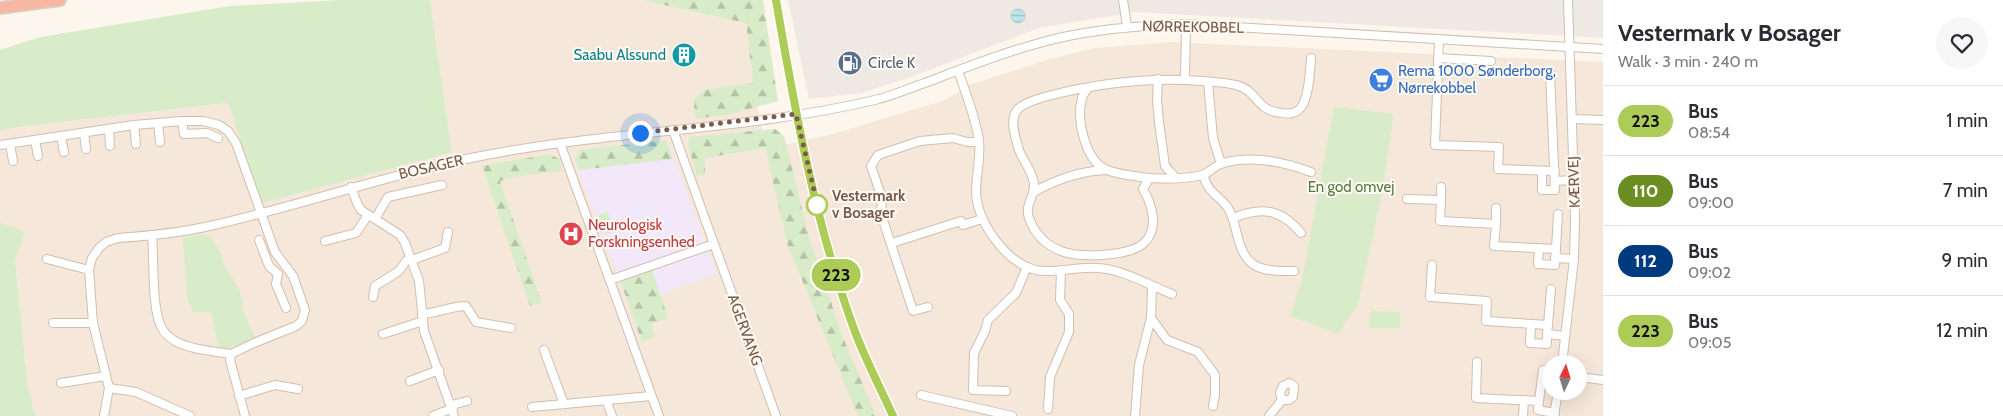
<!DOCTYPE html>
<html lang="en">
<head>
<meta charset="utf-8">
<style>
  body { margin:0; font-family:Cabin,sans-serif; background:#f7f7f7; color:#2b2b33; height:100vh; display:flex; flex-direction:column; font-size:19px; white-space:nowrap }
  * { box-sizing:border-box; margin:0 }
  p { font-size:16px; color:#7c7c81 }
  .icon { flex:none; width:28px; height:28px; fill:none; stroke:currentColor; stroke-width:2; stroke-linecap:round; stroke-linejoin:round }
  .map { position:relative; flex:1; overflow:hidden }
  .drawer { display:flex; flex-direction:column; background:#fff; width:400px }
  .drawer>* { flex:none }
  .badge { padding:0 10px; border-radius:16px; font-size:18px; line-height:32px }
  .needle { width:32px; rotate:4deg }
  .buttons { position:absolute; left:1542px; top:355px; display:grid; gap:10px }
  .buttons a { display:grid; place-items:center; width:45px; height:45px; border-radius:50%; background:#fff; box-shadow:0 5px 20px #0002; font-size:25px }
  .you { position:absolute; width:25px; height:25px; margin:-12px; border:4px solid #fff; border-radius:50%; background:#1a73e8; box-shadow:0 0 0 8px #1a73e833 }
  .map>.badge { position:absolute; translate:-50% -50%; box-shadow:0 0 0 2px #fff }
  .round { display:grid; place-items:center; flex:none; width:52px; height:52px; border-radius:26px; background:#f7f7f7 }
  .summary { display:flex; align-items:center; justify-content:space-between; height:85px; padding:0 15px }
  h1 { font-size:24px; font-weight:700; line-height:38px }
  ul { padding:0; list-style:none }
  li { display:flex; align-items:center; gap:15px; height:70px; padding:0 15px; border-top:1px solid #e1e1e2 }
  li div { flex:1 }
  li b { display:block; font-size:19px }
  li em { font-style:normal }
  li .badge { min-width:55px; font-weight:700; text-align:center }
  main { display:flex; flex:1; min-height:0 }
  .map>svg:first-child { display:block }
</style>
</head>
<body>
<main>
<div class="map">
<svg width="1603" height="416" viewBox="0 0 1603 416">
  <defs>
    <pattern id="forest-firs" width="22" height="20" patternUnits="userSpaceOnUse" patternTransform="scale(1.25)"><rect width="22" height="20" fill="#d8ecc9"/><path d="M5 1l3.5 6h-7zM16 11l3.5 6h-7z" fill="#b4c2a5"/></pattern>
    <pattern id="water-rules" width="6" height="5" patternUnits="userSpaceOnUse" patternTransform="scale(1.25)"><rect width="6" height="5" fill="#bfe3e8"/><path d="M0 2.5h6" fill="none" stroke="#a0bbbe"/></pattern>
  </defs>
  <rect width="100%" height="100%" fill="#fdf6ec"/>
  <path fill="#f5e8da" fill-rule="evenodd" d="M430,0H641L746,23L753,83L766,149L833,134L945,100L972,84L1050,59L1095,48L1171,42L1603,62V416H36L28,388L15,261L25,232L0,222V131L18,127L228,103L452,151ZM1551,364H1579V391H1551Z"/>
  <polygon fill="#efe9e4" points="788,0 1603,0 1603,38 1135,12 1039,28 908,78 861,93 809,99"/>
  <polygon fill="#f3e8fa" points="667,140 717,274 629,306 574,158 580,150"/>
  <g fill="#d8ecc9">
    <polygon points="341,0 430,0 452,152 262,203 228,103 18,127 0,131 0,50 40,37 230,6"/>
    <polygon points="1334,107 1394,114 1381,199 1358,304 1338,334 1290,316 1302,280"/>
    <polygon points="607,211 615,230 606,235 598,216"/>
    <polygon points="0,222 25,232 15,261 28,388 36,416 0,416"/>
    <path d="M202,234L213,238C214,245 217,246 220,252C222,255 222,259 223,263C229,276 247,293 242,309L256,339L226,349H219L211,312H193L187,297L183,238Z"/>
    <polygon points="1370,311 1400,312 1400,328 1369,328"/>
  </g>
  <g fill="url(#forest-firs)">
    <polygon points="641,0 763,0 778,101 731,114 695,119 694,99 705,90 753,83 746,23"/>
    <polygon points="775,129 784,136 808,233 842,335 876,416 858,416 788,246 765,148 705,158 705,174 697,176 688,145 690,137"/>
    <polygon points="666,140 673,159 579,170 575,158 580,150"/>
    <polygon points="550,154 559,159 562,171 525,175 500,181 542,303 530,306 482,166"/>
    <polygon points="652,269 668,318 651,324 655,337 642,342 620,280"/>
  </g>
  <circle fill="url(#water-rules)" stroke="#a5d3da" cx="1018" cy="16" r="7"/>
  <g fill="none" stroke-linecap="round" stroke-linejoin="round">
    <defs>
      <g id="minor">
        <path d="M776,0C795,111 816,223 854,329C864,359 880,387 893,416"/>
        <polyline points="1123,0 1127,26"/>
        <polyline points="1439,39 1435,145 1499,147 1498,169 1555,171"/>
        <polyline points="1438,58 1491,61"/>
        <path d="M958,71C966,93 975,116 979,140C981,157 976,175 976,193C978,223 1006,263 1036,270C1056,274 1077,266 1097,268C1123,269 1148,285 1172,294"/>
        <polyline points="1158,79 1157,100 1159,122 1165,166 1176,178"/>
        <polyline points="1185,80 1186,24"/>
        <polyline points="1208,82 1213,138 1221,164"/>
        <path d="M1088,88C1086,91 1083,94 1082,98C1076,119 1085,161 1107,170C1120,175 1136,176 1149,178"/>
        <polyline points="1572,119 1603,120"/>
        <polyline points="182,121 184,134 207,133 218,138"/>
        <polyline points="158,123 160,142"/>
        <polyline points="134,125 136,144"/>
        <polyline points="109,129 110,146"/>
        <polyline points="673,130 776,416"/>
        <polyline points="84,133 86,149"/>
        <polyline points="61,136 64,152"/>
        <polyline points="35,140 38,156"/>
        <polyline points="560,143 659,416"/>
        <polyline points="10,144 13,161"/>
        <polyline points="0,145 134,125 182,121 203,121 219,125 228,131 236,143 275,252 293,276 305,310 302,321 296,326 254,343 231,354 230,360 245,416"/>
        <polyline points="1542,171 1542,190 1555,190 1550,72"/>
        <path d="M1311,172C1284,162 1251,155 1223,163C1216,165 1210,172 1203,175C1186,179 1166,179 1149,178L1143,189C1152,204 1159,228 1145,242C1131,257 1079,258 1061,251C1048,246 1037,236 1031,223C1022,205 1035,199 1034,184C1033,172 1023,161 1019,150C1007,112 1012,106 1048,96C1099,83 1149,77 1202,81C1213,82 1225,82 1236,85C1258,90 1255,111 1282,113C1286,114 1293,114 1297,111C1309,105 1310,71 1311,58"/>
        <path d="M1204,174C1204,190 1221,197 1228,208C1234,218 1235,228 1238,238C1246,271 1264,271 1294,271"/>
        <polyline points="1556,181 1573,180"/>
        <polyline points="351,187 357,203 361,210 400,235 405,243 419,281 424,331 454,416"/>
        <path d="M1034,192C1057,179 1081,171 1106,170"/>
        <polyline points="1407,199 1441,200 1440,221 1496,224 1494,246 1556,249"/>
        <polyline points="1441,200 1441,187"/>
        <path d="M1233,218C1262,206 1281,209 1301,233"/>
        <polyline points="375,219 388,197 442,185"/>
        <polyline points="1496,224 1496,208"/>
        <path d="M152,235C154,258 152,305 160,324C162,330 168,337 175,341C191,350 213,351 231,354"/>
        <polyline points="259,240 269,266 278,274 276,284 286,308"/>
        <polyline points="325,241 356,233 368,215"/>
        <polyline points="892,243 961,221 963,225 982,219"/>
        <polyline points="1539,248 1538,264 1555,265 1558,214"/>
        <polyline points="1555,258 1574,259"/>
        <polyline points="47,259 89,270"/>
        <polyline points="412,260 445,248 448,232"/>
        <polyline points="1432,265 1430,297 1487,301 1486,321 1548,325 1547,334 1565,336"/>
        <polyline points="610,280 714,244"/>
        <polyline points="373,297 375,286 399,271 406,261 411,258"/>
        <polyline points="928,307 913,311 881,214 882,198 871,166 878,155 920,141 953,138 967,142 979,142"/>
        <path d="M422,314C438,313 451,306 466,306L476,322L511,328"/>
        <polyline points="1151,318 1167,340 1198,352 1215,375 1215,395 1213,406"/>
        <polyline points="53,323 93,323"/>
        <polyline points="1531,324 1530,343 1547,344 1547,334"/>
        <polyline points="1548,325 1551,289"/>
        <polyline points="383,334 423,321"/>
        <polyline points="544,350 564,404"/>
        <polyline points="1477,362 1476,398 1539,401 1538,410 1555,413"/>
        <polyline points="1562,364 1574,259 1575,219 1568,0"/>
        <polyline points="1579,377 1603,380"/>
        <polyline points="410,381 439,370"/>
        <polyline points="61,383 106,376"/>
        <polyline points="109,388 136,392 190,416"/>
        <polyline points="1006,391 973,390 974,353 985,331 988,320 1016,293 1027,267"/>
        <polyline points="921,395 1012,416"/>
        <polyline points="239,396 275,385 298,389"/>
        <polyline points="606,400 612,416"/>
        <polyline points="1539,401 1543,370"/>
        <polyline points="452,405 467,401"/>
        <polyline points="532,407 651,396"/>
        <polyline points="1048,409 1050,377 1069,332 1069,314 1060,300 1061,270"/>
        <path d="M104,416L109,388L93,323L89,270L92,258L99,248L106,242L118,238C147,236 177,233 205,227C297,207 385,175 476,157C609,130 747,131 879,99C894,95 910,88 925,83C959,70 994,56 1029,46C1080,30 1133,26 1186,24L1603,49"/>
        <polyline points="433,416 453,408"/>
        <polyline points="1135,416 1139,365 1151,318 1152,287"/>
        <polyline points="1269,416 1282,400 1289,400 1293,397 1294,386 1289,383 1283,386 1280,393 1282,400"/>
        <polyline points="1523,416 1524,400"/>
        <polyline points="1554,416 1558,391"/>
      </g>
      <polyline id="highway" points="0,8 60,0"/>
    </defs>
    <use href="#minor" stroke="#d1beb0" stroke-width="10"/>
    <use href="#highway" stroke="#dad1cd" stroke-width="14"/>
    <use href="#minor" stroke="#fff" stroke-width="8"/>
    <use href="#highway" stroke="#f7b7a3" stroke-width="11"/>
  </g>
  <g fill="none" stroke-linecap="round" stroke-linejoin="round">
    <defs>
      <path id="line" d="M776,0C795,111 815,223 854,329C865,359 880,387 893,416"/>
    </defs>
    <use href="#line" stroke="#fff" stroke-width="11"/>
    <use href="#line" stroke="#adcb57" stroke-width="8"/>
    <polyline stroke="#7a5c4d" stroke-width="5" stroke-dasharray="0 9" points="640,133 796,114 818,207 817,205"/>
  </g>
  <defs>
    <symbol id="building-disc" viewBox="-11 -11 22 22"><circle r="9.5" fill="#0f9aa8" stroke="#fffaf3"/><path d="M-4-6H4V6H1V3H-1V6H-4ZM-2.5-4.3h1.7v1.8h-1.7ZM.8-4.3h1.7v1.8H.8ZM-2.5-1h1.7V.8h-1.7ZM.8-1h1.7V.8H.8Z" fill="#fff"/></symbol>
    <symbol id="fuel-disc" viewBox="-11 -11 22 22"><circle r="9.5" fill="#5c6f8a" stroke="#fffaf3"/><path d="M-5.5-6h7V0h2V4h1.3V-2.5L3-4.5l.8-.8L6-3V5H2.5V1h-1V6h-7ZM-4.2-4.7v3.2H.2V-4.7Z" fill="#fff"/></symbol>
    <symbol id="supermarket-disc" viewBox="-11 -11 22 22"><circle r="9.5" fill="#3f7fe0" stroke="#fffaf3"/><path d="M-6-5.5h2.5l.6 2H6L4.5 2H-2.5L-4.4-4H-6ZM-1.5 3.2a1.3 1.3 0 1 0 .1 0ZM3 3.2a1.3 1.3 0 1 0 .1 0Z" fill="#fff"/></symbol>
    <symbol id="hospital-disc" viewBox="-11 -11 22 22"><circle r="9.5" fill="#e0444e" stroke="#fffaf3"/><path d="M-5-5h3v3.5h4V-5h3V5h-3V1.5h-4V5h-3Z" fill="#fff"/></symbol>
  </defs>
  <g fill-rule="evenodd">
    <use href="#building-disc" x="670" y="41" width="28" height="28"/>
    <use href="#fuel-disc" x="836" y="49" width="28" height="28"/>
    <use href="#supermarket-disc" x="1367" y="66" width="28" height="28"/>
    <use href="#hospital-disc" x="557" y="220" width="28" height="28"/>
  </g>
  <circle fill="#fff" stroke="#adcb57" stroke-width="2.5" cx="817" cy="205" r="10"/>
  <g text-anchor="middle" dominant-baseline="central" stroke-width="4" stroke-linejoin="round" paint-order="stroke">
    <g font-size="15" fill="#7a5c4d" stroke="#fffaf3">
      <text transform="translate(1193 27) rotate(1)">NØRREKOBBEL</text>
      <text transform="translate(431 167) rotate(-13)">BOSAGER</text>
      <text transform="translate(1574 182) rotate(-92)">KÆRVEJ</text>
      <text transform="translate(745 330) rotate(70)">AGERVANG</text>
    </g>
    <g font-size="15" fill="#0d838f" stroke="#fffaf3" text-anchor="end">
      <text x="666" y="55">Saabu Alssund</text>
    </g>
    <g font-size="15" fill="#4e5e75" stroke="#fffaf3" text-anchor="start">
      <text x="868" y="63">Circle K</text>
    </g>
    <g font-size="15" fill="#366cbe" stroke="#fffaf3" text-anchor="start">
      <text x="1398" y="71">Rema 1000 Sønderborg,<tspan x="1398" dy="17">Nørrekobbel</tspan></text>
    </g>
    <g font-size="15" fill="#537a41" stroke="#fffaf3">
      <text x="1351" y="187">En god omvej</text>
    </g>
    <g font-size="15" font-weight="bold" fill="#7a5c4d" stroke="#fffaf3" text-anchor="start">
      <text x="832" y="196">Vestermark<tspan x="832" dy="17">v Bosager</tspan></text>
    </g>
    <g font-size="15" fill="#be3a42" stroke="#fffaf3" text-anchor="start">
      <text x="588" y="225">Neurologisk<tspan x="588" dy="17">Forskningsenhed</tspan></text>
    </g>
  </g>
</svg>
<div class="buttons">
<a><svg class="needle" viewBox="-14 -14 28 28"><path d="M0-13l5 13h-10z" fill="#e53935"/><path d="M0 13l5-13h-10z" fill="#7c7c81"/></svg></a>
</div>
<div class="you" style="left:640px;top:133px"></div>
<b class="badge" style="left:836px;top:275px;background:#adcb57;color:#111">223</b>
</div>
<section class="drawer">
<div class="summary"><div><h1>Vestermark v Bosager</h1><p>Walk · 3 min · 240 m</p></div><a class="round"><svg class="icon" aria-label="heart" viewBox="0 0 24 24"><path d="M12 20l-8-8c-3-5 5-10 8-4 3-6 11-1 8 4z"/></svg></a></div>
<ul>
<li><span class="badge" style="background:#adcb57;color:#111">223</span><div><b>Bus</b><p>08:54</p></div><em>1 min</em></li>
<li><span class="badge" style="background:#6b8e23;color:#fff">110</span><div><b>Bus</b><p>09:00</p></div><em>7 min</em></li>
<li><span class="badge" style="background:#003b80;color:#fff">112</span><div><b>Bus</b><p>09:02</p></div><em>9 min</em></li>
<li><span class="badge" style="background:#adcb57;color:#111">223</span><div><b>Bus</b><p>09:05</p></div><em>12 min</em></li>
</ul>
</section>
</main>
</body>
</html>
